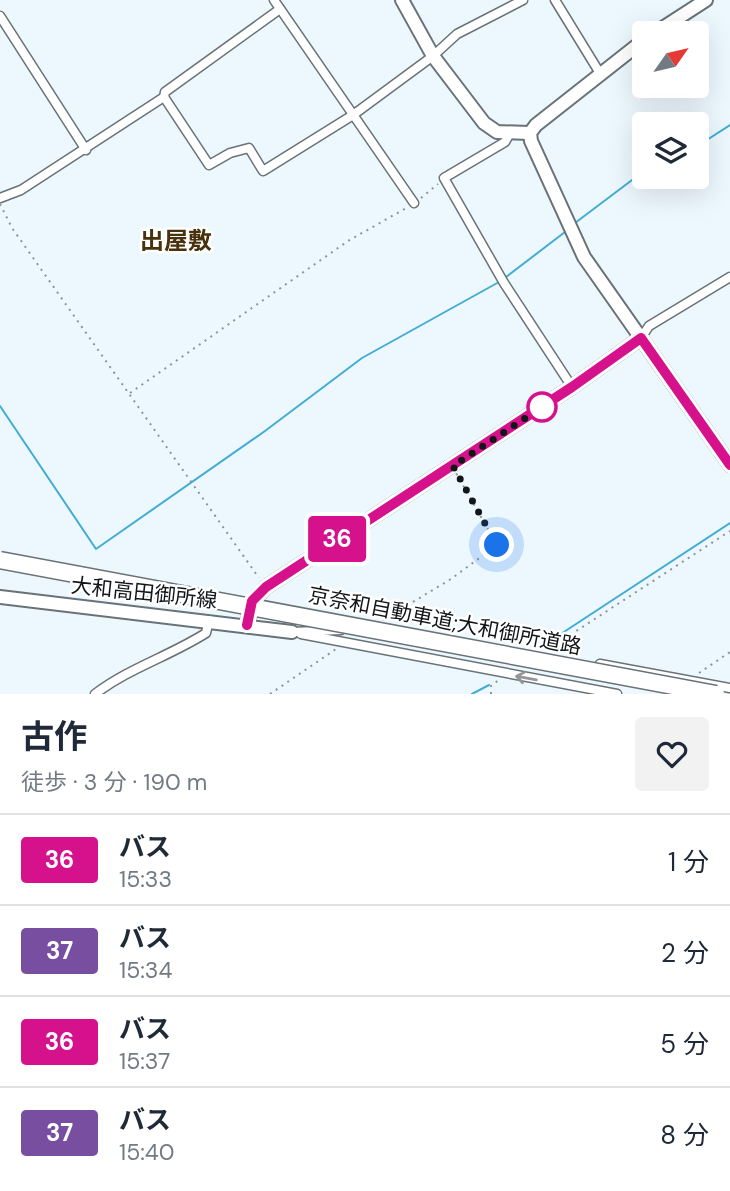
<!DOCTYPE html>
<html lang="ja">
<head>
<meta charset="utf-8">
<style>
  body { margin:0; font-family:"DM Sans","Noto Sans JP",sans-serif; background:#f2f2f3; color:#1f2937; height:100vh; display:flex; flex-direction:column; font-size:26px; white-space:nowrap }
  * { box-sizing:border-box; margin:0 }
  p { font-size:23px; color:#747a83 }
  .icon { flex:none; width:38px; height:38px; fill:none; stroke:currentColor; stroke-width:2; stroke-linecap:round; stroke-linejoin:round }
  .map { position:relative; height:694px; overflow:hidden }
  .panel { display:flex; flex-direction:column; background:#fff; flex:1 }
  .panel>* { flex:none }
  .badge { padding:0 14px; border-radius:5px; font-size:24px; line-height:46px }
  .needle { width:46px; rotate:56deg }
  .fabs { position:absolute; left:632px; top:21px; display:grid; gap:14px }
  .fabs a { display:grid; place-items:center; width:77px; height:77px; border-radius:7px; background:#fff; box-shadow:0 7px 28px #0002; font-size:35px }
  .you { position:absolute; width:35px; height:35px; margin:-18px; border:5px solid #fff; border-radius:50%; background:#1a73e8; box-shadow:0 0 0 10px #1a73e833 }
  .map>.badge { position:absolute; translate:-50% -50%; box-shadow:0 0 0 4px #fff }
  .round { display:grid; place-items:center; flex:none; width:74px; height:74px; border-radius:7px; background:#f2f2f3 }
  .overview { display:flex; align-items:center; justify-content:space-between; height:119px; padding:0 21px }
  h1 { font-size:33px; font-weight:700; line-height:52px }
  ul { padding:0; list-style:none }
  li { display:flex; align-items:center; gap:21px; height:91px; padding:0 21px; border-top:2px solid #e0e1e3 }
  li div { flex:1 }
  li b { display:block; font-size:26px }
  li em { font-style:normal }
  li .badge { min-width:77px; font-weight:700; text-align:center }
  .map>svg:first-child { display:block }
</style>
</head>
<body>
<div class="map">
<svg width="730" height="694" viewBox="0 0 730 694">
  <rect width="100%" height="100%" fill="#edf8fe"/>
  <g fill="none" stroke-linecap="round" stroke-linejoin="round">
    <g stroke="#43acd4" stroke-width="2">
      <polyline points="696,147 730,125"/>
      <polyline points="575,223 644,171"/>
      <polyline points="506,277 565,232"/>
      <polyline points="0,406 96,549 265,431 362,358 499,282"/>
      <polyline points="544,645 730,523"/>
      <polyline points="472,694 489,685"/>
    </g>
    <defs>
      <g id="street">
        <polyline points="274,0 414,203"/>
        <polyline points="555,0 601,75"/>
        <polyline points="0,16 86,150"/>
        <polyline points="164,97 209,165 230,153 249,148 263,171 353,115 433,56 457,34 523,0"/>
        <polyline points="510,133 505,142 444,178 504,283 572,387"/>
        <polyline points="0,198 21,190 164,97 165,92 280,9"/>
        <polyline points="641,338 649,326 730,277"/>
        <polyline points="292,632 341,630"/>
        <polyline points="301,634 617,694"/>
        <polyline points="600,664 730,688"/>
        <path d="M95,694C129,668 170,656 206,633L209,620"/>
      </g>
      <g id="secondary">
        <polyline points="402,0 433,56 484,123 497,132 530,133"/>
        <polyline points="655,33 706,0"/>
        <polyline points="644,40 536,125 530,133 531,141 584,257 730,465"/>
        <polyline points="0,597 292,632"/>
        <polyline points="247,625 252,602 266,587 572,387 641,338"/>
      </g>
    </defs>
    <use href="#street" stroke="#687277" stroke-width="11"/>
    <use href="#secondary" stroke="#687277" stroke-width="16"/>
    <g stroke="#8c9499" stroke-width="2" stroke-dasharray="2 5" stroke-linecap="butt">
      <polyline points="421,198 438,184"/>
      <polyline points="0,204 12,228 259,578"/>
      <polyline points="130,393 348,241 408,207"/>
      <polyline points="383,620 451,579 497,545 456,473"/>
      <polyline points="547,650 730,531"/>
      <polyline points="699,673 730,652"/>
      <polyline points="270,694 336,649"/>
      <polyline points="491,694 491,686 500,679"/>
    </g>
    <use href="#street" stroke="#fff" stroke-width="8"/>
    <use href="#secondary" stroke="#fff" stroke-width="12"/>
    <defs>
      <polyline id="highway-bridge" points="0,560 716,694"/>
    </defs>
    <use href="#highway-bridge" stroke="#687277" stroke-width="19" stroke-linecap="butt"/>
    <use href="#highway-bridge" stroke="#fff" stroke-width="16"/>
  </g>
  <defs><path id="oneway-shaft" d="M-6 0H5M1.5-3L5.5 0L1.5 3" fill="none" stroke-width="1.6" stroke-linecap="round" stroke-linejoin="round" transform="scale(1.75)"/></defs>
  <use stroke="#949697" href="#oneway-shaft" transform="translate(526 678) rotate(-170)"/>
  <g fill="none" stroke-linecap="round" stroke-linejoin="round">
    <defs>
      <polyline id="line" points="247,625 252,601 266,587 572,387 641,338 730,465"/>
    </defs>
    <use href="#line" stroke="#fff" stroke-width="16"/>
    <use href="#line" stroke="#d6118c" stroke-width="10"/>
    <polyline stroke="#121618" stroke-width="7" stroke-dasharray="0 12.6" points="497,545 453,466 542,407"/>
  </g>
  <circle fill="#fff" stroke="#d6118c" stroke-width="3.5" cx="542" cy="407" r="14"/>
  <g text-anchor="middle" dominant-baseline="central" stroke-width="5" stroke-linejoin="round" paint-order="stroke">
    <g font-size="21" fill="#121618" stroke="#fff">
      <text transform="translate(144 593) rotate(6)">大和高田御所線</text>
      <text transform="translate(445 621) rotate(11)">京奈和自動車道;大和御所道路</text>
    </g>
    <g font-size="24" font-weight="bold" fill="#48320d" stroke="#fff">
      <text x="176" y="240">出屋敷</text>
    </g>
  </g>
</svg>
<div class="fabs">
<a><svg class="needle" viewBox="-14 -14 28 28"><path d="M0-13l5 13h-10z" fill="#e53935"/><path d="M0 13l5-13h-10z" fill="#747a83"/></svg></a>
<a><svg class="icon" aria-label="layers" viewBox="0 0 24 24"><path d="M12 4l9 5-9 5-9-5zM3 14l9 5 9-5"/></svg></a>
</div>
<div class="you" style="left:497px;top:545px"></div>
<b class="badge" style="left:337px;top:539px;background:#d6118c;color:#fff">36</b>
</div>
<section class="panel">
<div class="overview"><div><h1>古作</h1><p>徒歩 · 3 分 · 190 m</p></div><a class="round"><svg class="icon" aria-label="heart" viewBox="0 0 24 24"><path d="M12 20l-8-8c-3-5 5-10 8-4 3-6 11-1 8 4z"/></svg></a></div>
<ul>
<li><span class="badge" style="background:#d6118c;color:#fff">36</span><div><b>バス</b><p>15:33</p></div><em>1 分</em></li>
<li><span class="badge" style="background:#774ea0;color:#fff">37</span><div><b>バス</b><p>15:34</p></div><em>2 分</em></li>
<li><span class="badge" style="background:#d6118c;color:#fff">36</span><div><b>バス</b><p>15:37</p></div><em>5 分</em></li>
<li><span class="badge" style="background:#774ea0;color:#fff">37</span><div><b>バス</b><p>15:40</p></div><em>8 分</em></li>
</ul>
</section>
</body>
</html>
